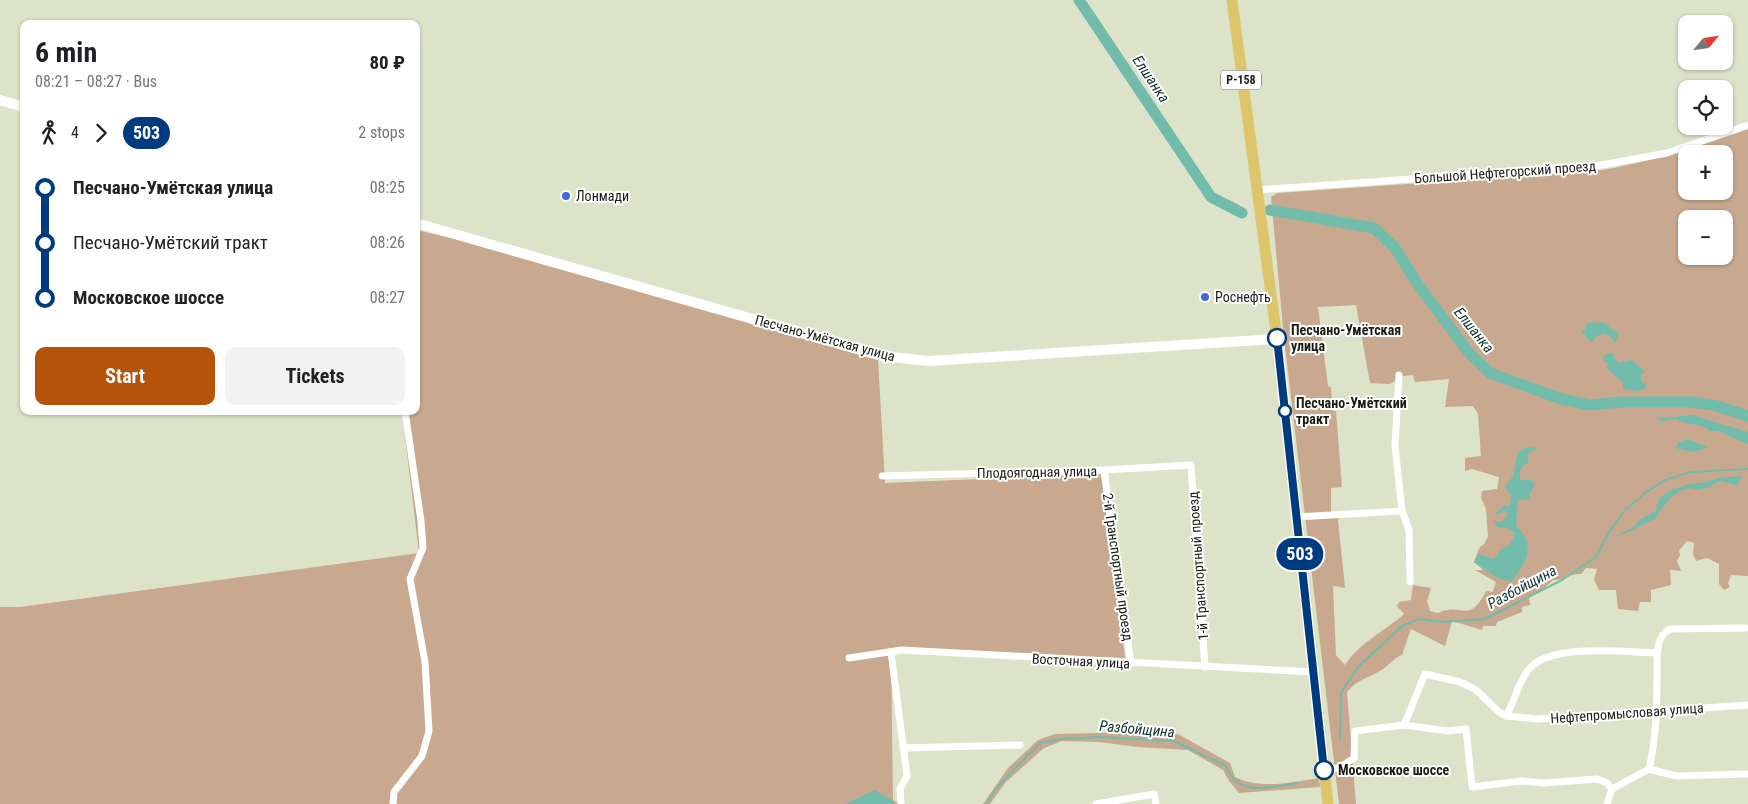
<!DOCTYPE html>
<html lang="en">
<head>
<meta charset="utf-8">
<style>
  body { margin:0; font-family:"Roboto Condensed",sans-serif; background:#f2f2f2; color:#202124; height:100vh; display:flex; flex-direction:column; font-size:19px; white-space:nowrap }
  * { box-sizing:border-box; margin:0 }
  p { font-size:16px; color:#757577 }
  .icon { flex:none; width:28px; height:28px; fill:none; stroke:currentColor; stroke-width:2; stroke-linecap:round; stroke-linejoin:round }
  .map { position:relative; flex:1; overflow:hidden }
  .sheet { position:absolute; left:20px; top:20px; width:400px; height:395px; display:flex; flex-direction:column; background:#fff; border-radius:10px; box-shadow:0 1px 4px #0004 }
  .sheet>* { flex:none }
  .badge { padding:0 10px; border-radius:16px; font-size:18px; line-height:32px }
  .needle { width:32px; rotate:61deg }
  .controls { position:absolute; left:1678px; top:15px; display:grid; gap:10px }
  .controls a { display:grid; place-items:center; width:55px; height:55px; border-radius:10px; background:#fff; box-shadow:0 1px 4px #0004; font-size:25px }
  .map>.badge { position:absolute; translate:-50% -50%; box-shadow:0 0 0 2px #fff }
  .legs { display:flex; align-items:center; gap:8px; height:55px; padding:0 15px; font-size:16px }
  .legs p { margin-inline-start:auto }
  .headline { display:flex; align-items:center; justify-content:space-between; height:85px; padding:0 15px }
  h1 { font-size:28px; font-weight:700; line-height:38px }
  .cta { display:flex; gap:10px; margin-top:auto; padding:10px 15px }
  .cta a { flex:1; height:58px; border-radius:10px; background:#b45309; color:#fff; font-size:20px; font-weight:700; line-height:58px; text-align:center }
  .cta a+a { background:#f2f2f2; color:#202124 }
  ul { padding:0 15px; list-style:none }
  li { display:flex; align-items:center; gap:18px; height:55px; font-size:19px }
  li i { display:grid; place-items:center; width:8px; height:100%; margin:0 6px; background:currentColor }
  li i::after { content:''; width:12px; height:12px; margin:-6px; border:4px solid; border-radius:50%; background:#fff }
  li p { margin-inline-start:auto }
  li:first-child i { background:linear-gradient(#0000 50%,currentColor 0) }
  li:last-child i { background:linear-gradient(currentColor 50%,#0000 0) }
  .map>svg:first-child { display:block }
</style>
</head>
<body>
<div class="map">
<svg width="1748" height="804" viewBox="0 0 1748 804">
  <rect width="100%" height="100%" fill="#dce3c8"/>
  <g fill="#c8a88f" fill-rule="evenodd">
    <path d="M1748,129V576L1731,575L1728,583L1730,587L1724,590L1719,584V564L1707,558L1696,561L1693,554L1694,543L1687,541L1679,551L1680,555L1677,561L1681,571L1670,570L1671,585L1651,590V602H1640L1638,611L1618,609L1616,590H1599L1594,580L1597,569L1586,568L1581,574C1570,573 1564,581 1553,580L1539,593L1529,597L1530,605L1522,607V612L1497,622L1496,626H1483L1482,630L1452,621L1445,646L1411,629L1402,655C1394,658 1390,664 1383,669C1370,678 1357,679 1347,692L1356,804H1339L1284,338L1271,197L1278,193L1595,171C1649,163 1697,147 1748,129ZM1686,154H1724V191H1686ZM1686,219H1724V256H1686ZM1356,305L1370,383L1390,384L1403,376L1413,375L1415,382L1449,379L1445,407L1473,406L1478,414L1481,456L1465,458V471L1472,469L1499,477L1497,489L1482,491L1481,498L1486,509L1488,537L1484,544L1479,548L1474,562L1483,570H1475L1496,582L1493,592L1486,591C1469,626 1461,601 1438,613L1430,611L1427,601L1431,588L1413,585L1411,600L1399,602L1397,606L1404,614C1386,630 1358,644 1345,665L1336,655L1333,586L1345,588L1338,520L1342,513H1331V488L1342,487L1336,411H1333L1331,387L1328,386L1318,307Z"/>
    <polygon points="416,230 495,248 878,360 885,483 1101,474 1125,658 891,650 893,800 900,804 895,804 893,801 845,804 0,804 0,607 20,607 419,553 402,411 416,411"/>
    <path d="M1139,732L1178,734L1230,763L1235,777C1261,790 1291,782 1319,778L1320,787L1239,793L1229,781L1223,770L1188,750L1138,747L1099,742L1062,741L1044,748L1006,782L990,804H983L1008,768L1038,740L1055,734Z"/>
  </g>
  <g fill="#71bcab">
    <polygon points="1593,322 1606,323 1610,328 1619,333 1615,343 1610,336 1603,333 1594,338 1592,343 1581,331 1585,330 1587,323"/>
    <polygon points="1612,353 1618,363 1631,360 1645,371 1641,375 1641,381 1647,385 1645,389 1636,391 1623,389 1623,383 1607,368 1608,363 1603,361 1604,355"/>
    <path d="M1692,415L1748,432V444L1718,431H1710C1700,422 1686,426 1676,419L1664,421L1652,419Z"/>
    <polygon points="1686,439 1708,447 1694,452 1675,448 1678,443"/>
    <path d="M1528,447L1538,448L1527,455L1529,463L1523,465L1520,470V480H1531L1535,485L1530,492L1529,500H1518L1516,526C1537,545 1526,563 1511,582L1496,577L1474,562L1478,554L1494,559L1501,549L1510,545L1515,533L1507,528L1498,527L1493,521L1502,522L1507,516V511L1496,515L1495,514L1505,505L1510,506L1511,495L1505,487L1513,476L1518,452Z"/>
    <path d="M1742,476L1737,485L1720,481C1712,485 1706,489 1698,490C1694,490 1691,487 1687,489C1672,492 1663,506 1656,518C1640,525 1629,534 1611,538L1632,528L1642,518L1656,511L1659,498L1671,490L1690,484L1707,482L1718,478Z"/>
    <polygon points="875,790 893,801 895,804 845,804"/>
  </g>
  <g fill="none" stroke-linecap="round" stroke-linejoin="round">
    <g stroke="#71bcab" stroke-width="2">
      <polyline points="1340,739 1341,693 1358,667 1402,626 1419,619 1443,622 1485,619 1562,580 1597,556 1607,535 1625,510 1645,493 1665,480 1690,472 1748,469"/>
      <path d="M986,804L999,785L1040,743L1062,739L1099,737L1174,741L1226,766C1237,798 1271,787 1298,783"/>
    </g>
    <g stroke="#71bcab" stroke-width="11">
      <polyline points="1079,0 1211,197 1242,213"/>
      <polyline points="1270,210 1374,228 1395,248 1417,283 1469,353 1490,373 1561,399 1590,405 1621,402 1690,402 1713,405 1748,416"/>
    </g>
    <g stroke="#fff" stroke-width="7">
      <polyline points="1256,190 1596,166 1667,153 1748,125"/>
      <polyline points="1399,375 1395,446 1402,511 1409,530 1410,582"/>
      <polyline points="1104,470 1131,664"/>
      <polyline points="882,476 1104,470 1191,465 1205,667"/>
      <polyline points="1296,517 1402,511"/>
      <polyline points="891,652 907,776 900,789 901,804"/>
      <polyline points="849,658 902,650 1313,672"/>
      <path d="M1506,716C1515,701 1518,681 1530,668C1553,643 1626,652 1657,653C1659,642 1660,635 1670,629L1745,628"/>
      <polyline points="1404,725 1425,674 1460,682 1475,689 1499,712 1506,716 1537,719 1748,705"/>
      <polyline points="903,748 1020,745"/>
      <path d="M1649,769C1658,731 1657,692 1657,653"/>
      <polyline points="1324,770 1339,768 1354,758 1355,731 1404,725 1448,731 1466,729 1472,787 1522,781 1544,783 1597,779 1607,783 1612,789 1649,769 1676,776 1748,774"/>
      <polyline points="393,804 394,792 422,756 429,731 425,662 410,579 423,548 421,521 405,411"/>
      <polyline points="1096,804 1154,794 1156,804"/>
      <polyline points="1607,804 1612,789"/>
    </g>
    <g stroke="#fff" stroke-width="10">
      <polyline points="0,100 24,107"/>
      <polyline points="416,223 882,356 929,361 1277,339"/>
    </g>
    <polyline stroke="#ddc56b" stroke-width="11" points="1232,0 1277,339 1328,804"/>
  </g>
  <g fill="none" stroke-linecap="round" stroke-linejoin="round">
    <defs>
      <polyline id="line-1" points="1277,338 1324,770"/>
    </defs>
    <use href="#line-1" stroke="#fff" stroke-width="11"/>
    <use href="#line-1" stroke="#003b80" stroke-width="8"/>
  </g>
  <g fill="#4268da" stroke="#fff" stroke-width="2">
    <circle cx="566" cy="196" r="5"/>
    <circle cx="1205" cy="297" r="5"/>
  </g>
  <g fill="#fff" stroke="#003b80" stroke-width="2.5">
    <circle cx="1277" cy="338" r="9"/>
    <circle cx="1285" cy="411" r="6"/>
    <circle cx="1324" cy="770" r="9"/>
  </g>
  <g text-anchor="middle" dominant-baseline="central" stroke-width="4" stroke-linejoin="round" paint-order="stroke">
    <rect fill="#fff" stroke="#5f6059" stroke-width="1" x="1221" y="70.5" width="40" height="19" rx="4"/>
    <g font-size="12" font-weight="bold" fill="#1a1c12">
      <text x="1241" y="80">Р-158</text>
    </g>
    <g font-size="14" fill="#1a1c12" stroke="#fff">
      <text transform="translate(1505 172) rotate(-4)">Большой Нефтегорский проезд</text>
      <text transform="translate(825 338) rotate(15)">Песчано-Умётская улица</text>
      <text transform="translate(1037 472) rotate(-1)">Плодоягодная улица</text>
      <text transform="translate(1198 566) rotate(-94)">1-й Транспортный проезд</text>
      <text transform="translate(1118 567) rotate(82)">2-й Транспортный проезд</text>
      <text transform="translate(1081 661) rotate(3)">Восточная улица</text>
      <text transform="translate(1627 713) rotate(-4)">Нефтепромысловая улица</text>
    </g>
    <g font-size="14" fill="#1a1c12" stroke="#fff" text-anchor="start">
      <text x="576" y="196">Лонмади</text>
      <text x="1215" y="297">Роснефть</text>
    </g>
    <g font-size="14" font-weight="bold" fill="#1a1c12" stroke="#fff" text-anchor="start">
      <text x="1291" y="330">Песчано-Умётская<tspan x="1291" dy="16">улица</tspan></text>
      <text x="1296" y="403">Песчано-Умётский<tspan x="1296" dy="16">тракт</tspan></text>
      <text x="1338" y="770">Московское шоссе</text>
    </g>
    <g font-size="15" font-style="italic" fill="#11352e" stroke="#fff">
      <text transform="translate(1151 79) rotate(56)">Елшанка</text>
      <text transform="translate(1474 330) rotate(51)">Елшанка</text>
      <text transform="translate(1522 587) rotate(-28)">Разбойщина</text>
      <text transform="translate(1137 729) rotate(5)">Разбойщина</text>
    </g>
  </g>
</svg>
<div class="controls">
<a><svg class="needle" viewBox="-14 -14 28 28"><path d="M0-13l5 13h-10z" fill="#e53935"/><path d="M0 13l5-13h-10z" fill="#757577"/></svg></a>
<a><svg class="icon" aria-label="locate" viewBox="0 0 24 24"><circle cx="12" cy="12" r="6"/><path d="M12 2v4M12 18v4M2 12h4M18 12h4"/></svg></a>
<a>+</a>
<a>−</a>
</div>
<b class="badge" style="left:1300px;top:554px;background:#003b80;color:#fff">503</b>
<section class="sheet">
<div class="headline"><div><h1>6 min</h1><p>08:21 – 08:27 · Bus</p></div><b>80 ₽</b></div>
<div class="legs"><svg class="icon" aria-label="walk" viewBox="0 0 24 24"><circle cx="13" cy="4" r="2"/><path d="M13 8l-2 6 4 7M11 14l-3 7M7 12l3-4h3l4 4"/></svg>4<svg class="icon" aria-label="forward" viewBox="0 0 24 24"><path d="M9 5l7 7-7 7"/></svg><b class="badge" style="background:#003b80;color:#fff">503</b><p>2 stops</p></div>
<ul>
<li><i style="color:#003b80"></i><b>Песчано-Умётская улица</b><p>08:25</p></li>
<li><i style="color:#003b80"></i><span>Песчано-Умётский тракт</span><p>08:26</p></li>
<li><i style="color:#003b80"></i><b>Московское шоссе</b><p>08:27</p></li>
</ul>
<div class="cta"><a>Start</a><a>Tickets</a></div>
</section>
</div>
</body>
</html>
